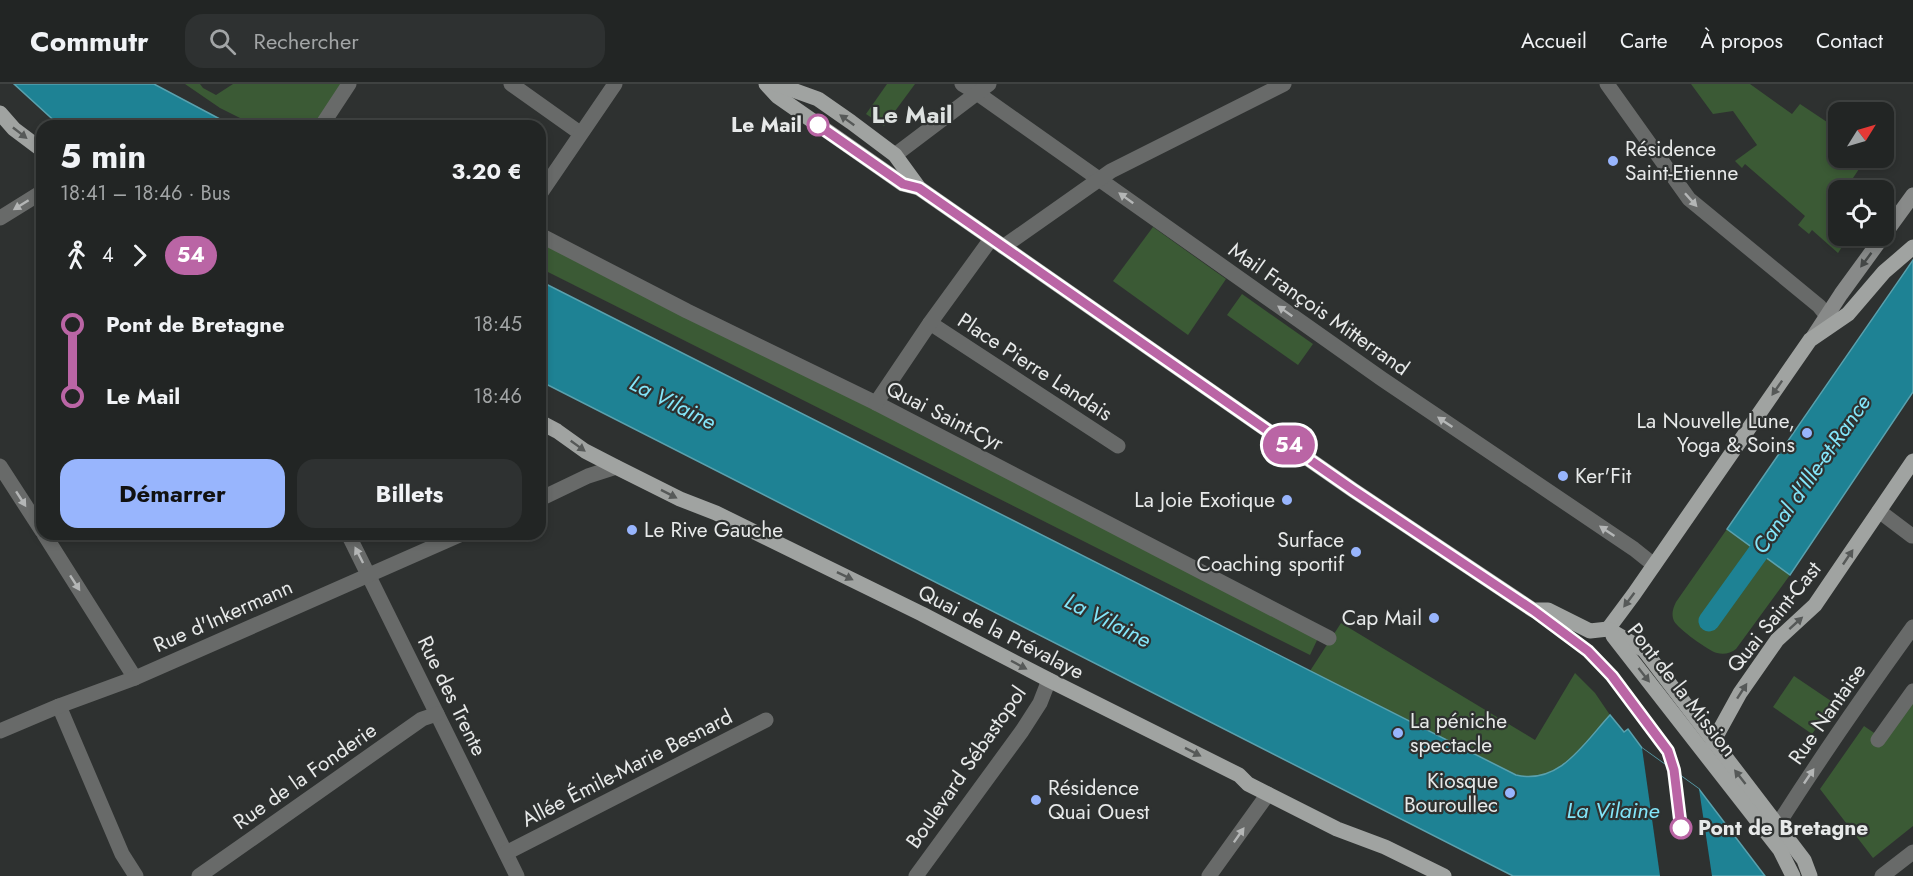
<!DOCTYPE html>
<html lang="fr">
<head>
<meta charset="utf-8">
<style>
  body { margin:0; font-family:Jost,sans-serif; background:#2e3131; color:#f1f3f6; height:100vh; display:flex; flex-direction:column; font-size:22px; white-space:nowrap }
  * { box-sizing:border-box; margin:0 }
  p { font-size:20px; color:#a2a5a6 }
  .icon { flex:none; width:33px; height:33px; fill:none; stroke:currentColor; stroke-width:2; stroke-linecap:round; stroke-linejoin:round }
  .map { position:relative; flex:1; overflow:hidden }
  .side { position:absolute; left:36px; top:36px; width:510px; height:420px; display:flex; flex-direction:column; background:#222524; border-radius:18px; box-shadow:0 3px 9px #0003,0 0 0 2px #3f4241 }
  .side>* { flex:none }
  .badge { padding:0 12px; border-radius:20px; font-size:21px; line-height:39px }
  .needle { width:39px; rotate:53deg }
  .fabs { position:absolute; left:1828px; top:18px; display:grid; gap:12px }
  .fabs a { display:grid; place-items:center; width:66px; height:66px; border-radius:12px; background:#222524; box-shadow:0 3px 9px #0003,0 0 0 2px #3f4241; font-size:30px }
  .map>.badge { position:absolute; translate:-50% -50%; box-shadow:0 0 0 3px #fff }
  .legs { display:flex; align-items:center; gap:9px; height:66px; padding:0 24px; font-size:20px }
  .legs p { margin-inline-start:auto }
  .head { display:flex; align-items:center; justify-content:space-between; height:102px; padding:0 24px }
  h1 { font-size:33px; font-weight:700; line-height:45px }
  .action { display:flex; gap:12px; margin-top:auto; padding:12px 24px }
  .action a { flex:1; height:69px; border-radius:18px; background:#98b5fd; color:#111; font-size:24px; font-weight:700; line-height:69px; text-align:center }
  .action a+a { background:#2e3131; color:#f1f3f6 }
  ul { padding:0 24px; list-style:none }
  li { display:flex; align-items:center; gap:21px; height:72px; font-size:22px }
  li i { display:grid; place-items:center; width:9px; height:100%; margin:0 8px; background:currentColor }
  li i::after { content:''; width:15px; height:15px; margin:-8px; border:4px solid; border-radius:50%; background:#222524 }
  li p { margin-inline-start:auto }
  li:first-child i { background:linear-gradient(#0000 50%,currentColor 0) }
  li:last-child i { background:linear-gradient(currentColor 50%,#0000 0) }
  header { display:flex; align-items:center; gap:36px; box-sizing:border-box; height:84px; padding:0 30px; background:#222524; border-bottom:2px solid #3f4241 }
  header strong { font-size:28px }
  nav { display:flex; gap:33px; margin-inline-start:auto; font-size:21px }
  .search { width:420px; height:54px; background:#2e3131; display:flex; align-items:center; gap:15px; box-sizing:border-box; padding:0 21px; border-radius:18px; color:#a2a5a6; font-size:22px }
  .map>svg:first-child { display:block }
</style>
</head>
<body>
<header>
<strong>Commutr</strong>
<div class="search"><svg class="icon" aria-label="search" viewBox="0 0 24 24"><circle cx="10" cy="10" r="6"/><path d="M15 15l6 6"/></svg>Rechercher</div>
<nav><a>Accueil</a><a>Carte</a><a>À propos</a><a>Contact</a></nav>
</header>
<div class="map">
<svg width="1913" height="792" viewBox="0 0 1913 792">
  <rect width="100%" height="100%" fill="#2e3130"/>
  <g fill="#3b5a35">
    <polygon points="185,0 200,0 203,4 216,11 233,0 345,0 327,35 339,42 256,42 220,24"/>
    <polygon points="887,0 915,0 884,42 866,30"/>
    <polygon points="1691,0 1750,0 1792,30 1800,20 1839,46 1839,74 1848,74 1861,82 1845,106 1839,106 1839,116 1829,130 1839,138 1839,152 1849,152 1838,169 1812,146 1809,150 1798,141 1805,132 1745,80 1742,84 1735,77 1757,61 1733,27 1713,30"/>
    <polygon points="1153,143 1226,195 1188,251 1113,197"/>
    <polygon points="540,147 1319,552 1310,571 540,184"/>
    <polygon points="1242,210 1313,260 1298,281 1227,231"/>
    <path d="M1727,445L1790,491L1736,565C1731,569 1724,571 1717,569C1709,567 1678,545 1674,537C1671,530 1673,524 1676,518Z"/>
    <path d="M1341,539L1535,656L1575,589L1595,609L1610,631C1584,659 1560,701 1516,691L1310,587Z"/>
    <polygon points="1794,592 1834,619 1812,650 1773,623"/>
    <polygon points="1913,614 1913,742 1873,774 1820,705 1864,642 1883,655"/>
  </g>
  <g fill="#1e8294" stroke="#5aa1ae" stroke-width="1.5">
    <polygon points="14,0 154,0 233,42 60,42"/>
    <polygon points="1913,176 1913,308 1790,491 1727,445"/>
    <path d="M540,197L1516,691C1560,701 1584,659 1610,631L1624,648L1628,645L1642,664L1699,705L1765,792H1513L540,297Z"/>
  </g>
  <polygon fill="#2e3130" points="1642,664 1699,705 1712,792 1660,792"/>
  <g fill="none" stroke-linecap="round" stroke-linejoin="round">
    <polyline stroke="#1e8294" stroke-width="21" points="1709,537 1773,448"/>
    <g stroke="#686a69" stroke-width="15">
      <polyline points="511,0 580,49"/>
      <polyline points="962,0 977,9 1382,295 1634,465 1654,481"/>
      <polyline points="1607,0 1689,115 1819,222 1827,232"/>
      <polyline points="332,42 324,38 349,0"/>
      <polyline points="895,71 989,0"/>
      <polyline points="540,110 615,0"/>
      <polyline points="0,134 42,108"/>
      <polyline points="540,151 687,227 876,319 1329,554"/>
      <polyline points="1003,163 1111,87 1284,0"/>
      <polyline points="930,239 1118,362"/>
      <polyline points="876,319 930,239 991,155"/>
      <polyline points="0,382 42,447"/>
      <polyline points="540,415 588,392 616,383"/>
      <polyline points="1879,427 1912,452"/>
      <polyline points="44,450 135,594"/>
      <polyline points="348,450 517,792"/>
      <polyline points="59,622 122,770 136,792"/>
      <polyline points="0,647 59,622 135,594 462,450"/>
      <polyline points="1878,656 1913,607"/>
      <path d="M1777,742C1820,674 1866,608 1913,543"/>
      <polyline points="506,769 766,636"/>
      <polyline points="199,792 422,635 437,630"/>
      <polyline points="916,792 1022,647 1040,619 1049,596"/>
      <polyline points="1209,792 1268,710"/>
      <polyline points="1882,792 1913,768"/>
    </g>
    <polyline stroke="#888a89" stroke-width="15" points="1813,253 1841,210 1913,111"/>
    <g stroke="#a0a3a1" stroke-width="15">
      <polyline points="766,0 777,12 903,100 919,104"/>
      <polyline points="776,0 818,15 851,38 895,71 919,104 1353,406 1533,526 1548,526 1590,547 1608,545"/>
      <polyline points="0,29 14,45 42,66"/>
      <polyline points="540,338 557,347 585,367 616,383 680,415 716,429 922,530 1049,596 1239,691 1248,700 1337,745 1385,763 1444,792"/>
      <polyline points="1608,545 1634,510 1810,256 1848,230 1884,188 1913,163"/>
      <polyline points="1608,545 1644,566 1804,776 1810,792"/>
      <polyline points="1613,552 1780,766 1793,792"/>
      <polyline points="1713,658 1740,609 1777,556 1815,521 1913,377"/>
    </g>
  </g>
  <defs><path id="oneway-solid" d="M-6-.8H1V-3.2L6.5 0L1 3.2V.8H-6Z" transform="scale(1.5)"/></defs>
  <g fill="#565958">
    <use href="#oneway-solid" transform="translate(847 36) rotate(-144)"/>
    <use href="#oneway-solid" transform="translate(20 49) rotate(38)"/>
    <use href="#oneway-solid" transform="translate(1777 304) rotate(125)"/>
    <use href="#oneway-solid" transform="translate(578 362) rotate(36)"/>
    <use href="#oneway-solid" transform="translate(669 410) rotate(27)"/>
    <use href="#oneway-solid" transform="translate(1848 473) rotate(-56)"/>
    <use href="#oneway-solid" transform="translate(845 492) rotate(26)"/>
    <use href="#oneway-solid" transform="translate(1629 516) rotate(127)"/>
    <use href="#oneway-solid" transform="translate(1796 539) rotate(-42)"/>
    <use href="#oneway-solid" transform="translate(1019 581) rotate(28)"/>
    <use href="#oneway-solid" transform="translate(1644 591) rotate(52)"/>
    <use href="#oneway-solid" transform="translate(1742 607) rotate(-57)"/>
    <use href="#oneway-solid" transform="translate(1193 668) rotate(27)"/>
    <use href="#oneway-solid" transform="translate(1740 693) rotate(-128)"/>
  </g>
  <g fill="#b4b6b6">
    <use href="#oneway-solid" transform="translate(1126 114) rotate(-144)"/>
    <use href="#oneway-solid" transform="translate(1691 116) rotate(48)"/>
    <use href="#oneway-solid" transform="translate(21 121) rotate(148)"/>
    <use href="#oneway-solid" transform="translate(1285 227) rotate(-145)"/>
    <use href="#oneway-solid" transform="translate(1445 338) rotate(-146)"/>
    <use href="#oneway-solid" transform="translate(21 415) rotate(57)"/>
    <use href="#oneway-solid" transform="translate(1607 447) rotate(-146)"/>
    <use href="#oneway-solid" transform="translate(359 471) rotate(-117)"/>
    <use href="#oneway-solid" transform="translate(75 499) rotate(57)"/>
    <use href="#oneway-solid" transform="translate(1809 692) rotate(-56)"/>
    <use href="#oneway-solid" transform="translate(1239 751) rotate(-55)"/>
  </g>
  <use fill="#444746" href="#oneway-solid" transform="translate(1866 176) rotate(127)"/>
  <g fill="none" stroke-linecap="round" stroke-linejoin="round">
    <defs>
      <polyline id="line-1" points="818,41 903,100 919,104 1353,406 1533,526 1588,567 1612,592 1668,667 1674,686 1681,744"/>
    </defs>
    <use href="#line-1" stroke="#fff" stroke-width="14"/>
    <use href="#line-1" stroke="#ba65a5" stroke-width="9"/>
  </g>
  <g fill="#fff" stroke="#ba65a5" stroke-width="3">
    <circle cx="818" cy="41" r="10"/>
    <circle cx="1681" cy="744" r="10"/>
  </g>
  <g fill="#98b5fd" stroke="#2e3130" stroke-width="2">
    <circle cx="1613" cy="77" r="6"/>
    <circle cx="1807" cy="349" r="6"/>
    <circle cx="1563" cy="392" r="6"/>
    <circle cx="1287" cy="416" r="6"/>
    <circle cx="632" cy="446" r="6"/>
    <circle cx="1356" cy="468" r="6"/>
    <circle cx="1434" cy="534" r="6"/>
    <circle cx="1398" cy="649" r="6"/>
    <circle cx="1510" cy="709" r="6"/>
    <circle cx="1036" cy="716" r="6"/>
  </g>
  <g text-anchor="middle" dominant-baseline="central" stroke-width="4.5" stroke-linejoin="round" paint-order="stroke">
    <g font-size="21" font-weight="bold" fill="#e7e9e9" stroke="#2e3130" text-anchor="end">
      <text x="802" y="41">Le Mail</text>
      <text x="1698" y="744" text-anchor="start">Pont de Bretagne</text>
    </g>
    <g font-size="21" fill="#e7e9e9" stroke="#2e3130" text-anchor="start">
      <text x="1625" y="65">Résidence<tspan x="1625" dy="24">Saint-Etienne</tspan></text>
      <text x="1795" y="337" text-anchor="end">La Nouvelle Lune,<tspan x="1795" dy="24">Yoga &amp; Soins</tspan></text>
      <text x="1575" y="392">Ker'Fit</text>
      <text x="1275" y="416" text-anchor="end">La Joie Exotique</text>
      <text x="644" y="446">Le Rive Gauche</text>
      <text x="1344" y="456" text-anchor="end">Surface<tspan x="1344" dy="24">Coaching sportif</tspan></text>
      <text x="1422" y="534" text-anchor="end">Cap Mail</text>
      <text x="1410" y="637">La péniche<tspan x="1410" dy="24">spectacle</tspan></text>
      <text x="1498" y="697" text-anchor="end">Kiosque<tspan x="1498" dy="24">Bouroullec</tspan></text>
      <text x="1048" y="704">Résidence<tspan x="1048" dy="24">Quai Ouest</tspan></text>
    </g>
    <g font-size="21" fill="#e7e9e9" stroke="#2e3130">
      <text transform="translate(1319 225) rotate(35)">Mail François Mitterrand</text>
      <text transform="translate(1035 283) rotate(33)">Place Pierre Landais</text>
      <text transform="translate(945 332) rotate(27)">Quai Saint-Cyr</text>
      <text transform="translate(223 532) rotate(-24)">Rue d'Inkermann</text>
      <text transform="translate(1774 533) rotate(-51)">Quai Saint-Cast</text>
      <text transform="translate(1001 548) rotate(27)">Quai de la Prévalaye</text>
      <text transform="translate(1682 606) rotate(52)">Pont de la Mission</text>
      <text transform="translate(452 612) rotate(64)">Rue des Trente</text>
      <text transform="translate(1827 630) rotate(-55)">Rue Nantaise</text>
      <text transform="translate(966 683) rotate(-55)">Boulevard Sébastopol</text>
      <text transform="translate(627 684) rotate(-27)">Allée Émile-Marie Besnard</text>
      <text transform="translate(305 692) rotate(-35)">Rue de la Fonderie</text>
    </g>
    <g font-size="22" font-style="italic" fill="#84e6fa" stroke="#2e3130">
      <text transform="translate(673 318) rotate(27)">La Vilaine</text>
      <text transform="translate(1811 390) rotate(-55)">Canal d'Ille-et-Rance</text>
      <text transform="translate(1108 536) rotate(27)">La Vilaine</text>
      <text x="1613" y="726">La Vilaine</text>
    </g>
    <g font-size="24" font-weight="bold" fill="#dee2e1" stroke="#2e3130">
      <text x="912" y="30">Le Mail</text>
    </g>
  </g>
</svg>
<div class="fabs">
<a><svg class="needle" viewBox="-14 -14 28 28"><path d="M0-13l5 13h-10z" fill="#e53935"/><path d="M0 13l5-13h-10z" fill="#a2a5a6"/></svg></a>
<a><svg class="icon" aria-label="locate" viewBox="0 0 24 24"><circle cx="12" cy="12" r="6"/><path d="M12 2v4M12 18v4M2 12h4M18 12h4"/></svg></a>
</div>
<b class="badge" style="left:1289px;top:361px;background:#ba65a5;color:#fff">54</b>
<section class="side">
<div class="head"><div><h1>5 min</h1><p>18:41 – 18:46 · Bus</p></div><b>3.20 €</b></div>
<div class="legs"><svg class="icon" aria-label="walk" viewBox="0 0 24 24"><circle cx="13" cy="4" r="2"/><path d="M13 8l-2 6 4 7M11 14l-3 7M7 12l3-4h3l4 4"/></svg>4<svg class="icon" aria-label="forward" viewBox="0 0 24 24"><path d="M9 5l7 7-7 7"/></svg><b class="badge" style="background:#ba65a5;color:#fff">54</b></div>
<ul>
<li><i style="color:#ba65a5"></i><b>Pont de Bretagne</b><p>18:45</p></li>
<li><i style="color:#ba65a5"></i><b>Le Mail</b><p>18:46</p></li>
</ul>
<div class="action"><a>Démarrer</a><a>Billets</a></div>
</section>
</div>
</body>
</html>
